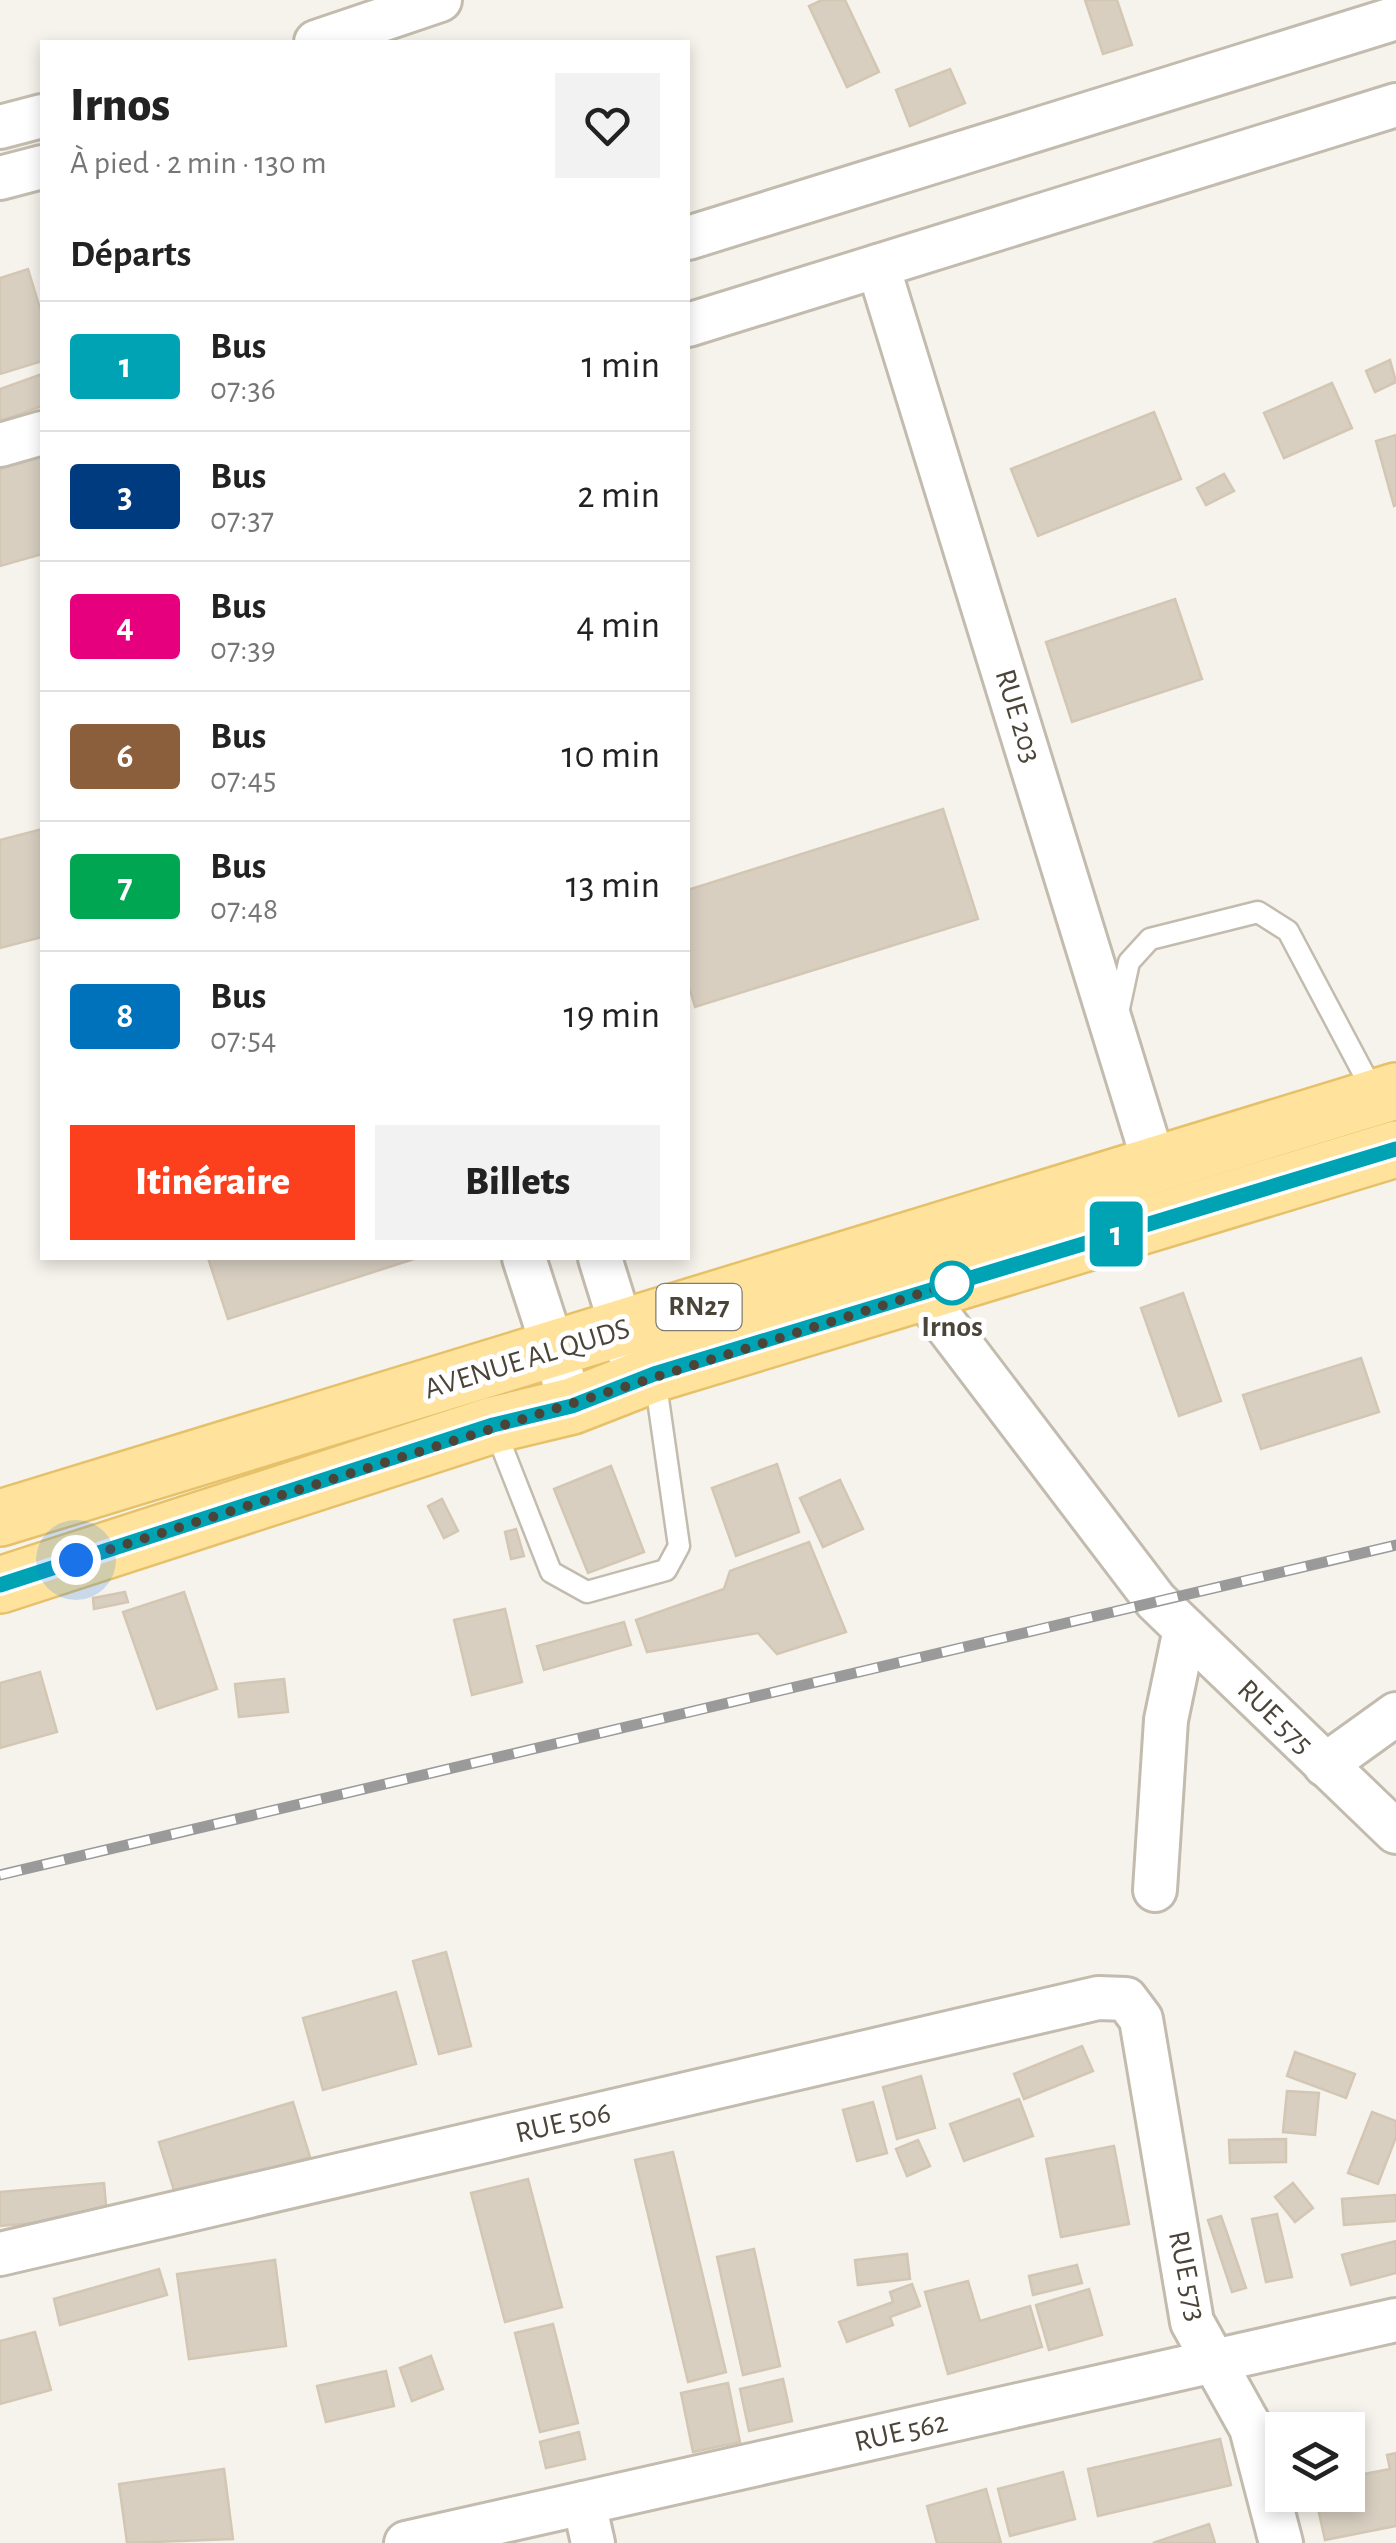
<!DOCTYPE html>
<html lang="fr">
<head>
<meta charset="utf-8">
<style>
  body { margin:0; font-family:"Alegreya Sans",sans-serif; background:#f2f2f2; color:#222; height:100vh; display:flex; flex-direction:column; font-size:38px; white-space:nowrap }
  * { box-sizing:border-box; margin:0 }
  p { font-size:32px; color:#767676 }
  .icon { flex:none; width:55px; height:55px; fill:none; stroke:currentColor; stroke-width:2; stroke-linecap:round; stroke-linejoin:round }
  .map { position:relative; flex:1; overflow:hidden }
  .panel { position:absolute; left:40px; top:40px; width:650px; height:1220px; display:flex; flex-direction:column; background:#fff; border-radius:0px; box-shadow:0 5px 15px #0003 }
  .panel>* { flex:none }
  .badge { padding:0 20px; border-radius:8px; font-size:35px; line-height:65px }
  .controls { position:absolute; left:1265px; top:2412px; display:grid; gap:20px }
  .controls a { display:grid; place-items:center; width:100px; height:100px; border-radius:0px; background:#fff; box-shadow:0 5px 15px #0003; font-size:50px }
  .you { position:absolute; width:50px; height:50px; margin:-25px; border:8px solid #fff; border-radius:50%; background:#1a73e8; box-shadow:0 0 0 15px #1a73e833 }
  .map>.badge { position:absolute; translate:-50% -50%; box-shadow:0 0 0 5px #fff }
  h2 { padding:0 30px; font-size:38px; line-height:90px }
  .round { display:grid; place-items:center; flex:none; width:105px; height:105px; border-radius:0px; background:#f2f2f2 }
  .head { display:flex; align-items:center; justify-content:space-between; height:170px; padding:0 30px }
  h1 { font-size:48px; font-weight:800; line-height:75px }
  .primary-button { display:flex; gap:20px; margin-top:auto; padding:20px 30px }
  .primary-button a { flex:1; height:115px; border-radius:0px; background:#fc3f1d; color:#fff; font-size:40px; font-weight:800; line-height:115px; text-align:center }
  .primary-button a+a { background:#f2f2f2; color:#222 }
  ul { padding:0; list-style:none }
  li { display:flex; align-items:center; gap:30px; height:130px; padding:0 30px; border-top:2px solid #e0e0e0 }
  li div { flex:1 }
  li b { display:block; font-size:38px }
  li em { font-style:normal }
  li .badge { min-width:110px; font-weight:700; text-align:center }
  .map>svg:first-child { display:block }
</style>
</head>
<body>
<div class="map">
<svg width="1396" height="2543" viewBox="0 0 1396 2543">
  <rect width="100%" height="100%" fill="#f6f3ec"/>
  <g fill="#d8cfc1" stroke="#d3c7b4" stroke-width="2.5">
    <polygon points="822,0 845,0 879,72 847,87 809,6"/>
    <polygon points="1085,0 1117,0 1132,45 1103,54"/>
    <polygon points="950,69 965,103 910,126 896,90"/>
    <polygon points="28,269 42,315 42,361 0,374 0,278"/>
    <polygon points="1390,360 1396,382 1375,392 1366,371"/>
    <polygon points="42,374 42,406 0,421 0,389"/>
    <polygon points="1332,383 1352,428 1284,458 1264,413"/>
    <polygon points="1154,412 1181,479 1038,536 1011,469"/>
    <polygon points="1396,435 1396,505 1394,506 1376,441"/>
    <polygon points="42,457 42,554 0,566 0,469"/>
    <polygon points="1224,474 1234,491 1206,505 1197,488"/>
    <polygon points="1175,599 1202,679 1072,722 1046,642"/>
    <polygon points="943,809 978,919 695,1007 688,983 688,890"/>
    <polygon points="42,829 42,937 0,948 0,840"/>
    <polygon points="208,1258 417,1258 228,1319"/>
    <polygon points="1183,1293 1221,1401 1179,1416 1141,1308"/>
    <polygon points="1361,1358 1379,1412 1261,1449 1243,1395"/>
    <polygon points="777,1464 799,1532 736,1556 712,1488"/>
    <polygon points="611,1466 644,1552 588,1573 554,1489"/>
    <polygon points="840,1480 863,1529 823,1547 800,1498"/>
    <polygon points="442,1499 458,1531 444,1538 428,1506"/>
    <polygon points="516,1529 524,1556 511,1559 505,1532"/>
    <polygon points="809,1542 846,1632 777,1654 758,1633 647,1652 636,1620 724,1589 730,1571"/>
    <polygon points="125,1592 128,1602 94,1609 93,1598"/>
    <polygon points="184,1592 217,1689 157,1709 123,1612"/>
    <polygon points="505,1609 522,1682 472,1695 454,1620"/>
    <polygon points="624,1622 631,1645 544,1670 537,1646"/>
    <polygon points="40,1672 57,1732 0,1748 0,1683"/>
    <polygon points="284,1679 288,1712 239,1717 235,1684"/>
    <polygon points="446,1952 471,2046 439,2054 413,1961"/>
    <polygon points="396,1992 416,2064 323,2090 303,2018"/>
    <polygon points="1082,2046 1093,2071 1024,2099 1014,2074"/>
    <polygon points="1295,2052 1355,2074 1346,2098 1287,2076"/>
    <polygon points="921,2076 935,2128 897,2139 883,2087"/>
    <polygon points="1287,2091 1319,2093 1315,2135 1283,2132"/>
    <polygon points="1019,2099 1033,2136 964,2161 950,2124"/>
    <polygon points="293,2102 310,2157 176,2197 159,2142"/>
    <polygon points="873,2102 887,2153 857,2161 843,2110"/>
    <polygon points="1372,2112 1396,2121 1396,2137 1378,2184 1348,2173"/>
    <polygon points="1286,2139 1286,2162 1230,2163 1229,2140"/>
    <polygon points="918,2140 930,2166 907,2176 896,2149"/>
    <polygon points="1114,2146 1129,2224 1061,2237 1046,2159"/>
    <polygon points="673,2152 726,2372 688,2382 635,2160"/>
    <polygon points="528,2179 562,2307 505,2322 471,2193"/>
    <polygon points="104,2183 107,2216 0,2226 0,2192"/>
    <polygon points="1293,2183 1313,2208 1295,2222 1275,2197"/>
    <polygon points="1396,2195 1396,2221 1344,2225 1342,2199"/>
    <polygon points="1277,2214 1292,2277 1266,2282 1252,2219"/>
    <polygon points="1221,2216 1246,2288 1232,2292 1208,2220"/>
    <polygon points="1396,2241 1396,2273 1351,2285 1342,2255"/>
    <polygon points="754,2249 780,2366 743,2375 717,2257"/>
    <polygon points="907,2254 910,2279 858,2285 855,2260"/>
    <polygon points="275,2260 286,2346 189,2359 177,2274"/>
    <polygon points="1077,2265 1082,2283 1033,2295 1029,2276"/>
    <polygon points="159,2269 167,2295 60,2325 54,2299"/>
    <polygon points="968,2281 980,2321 1030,2306 1042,2347 948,2374 925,2292"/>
    <polygon points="912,2284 920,2306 890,2317 893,2325 847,2342 839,2322 893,2302 890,2292"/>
    <polygon points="1089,2289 1102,2335 1049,2350 1036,2305"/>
    <polygon points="553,2324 578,2423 540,2432 515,2333"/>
    <polygon points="35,2332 51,2390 0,2404 0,2341"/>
    <polygon points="431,2356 443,2389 412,2401 400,2368"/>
    <polygon points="386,2371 394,2406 326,2422 317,2386"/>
    <polygon points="783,2379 792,2421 749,2431 740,2389"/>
    <polygon points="728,2383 740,2442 693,2452 681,2393"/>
    <polygon points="579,2432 585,2459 546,2468 540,2442"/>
    <polygon points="1220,2439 1231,2485 1098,2516 1088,2469"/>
    <polygon points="1396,2453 1396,2526 1325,2540 1315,2495 1348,2495 1348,2477 1390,2469 1387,2455"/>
    <polygon points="224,2469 233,2539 127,2543 119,2484"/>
    <polygon points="1063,2472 1075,2519 1010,2536 998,2489"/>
    <polygon points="986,2489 1001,2543 937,2543 927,2506"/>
    <polygon points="1209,2524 1215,2543 1153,2543"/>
  </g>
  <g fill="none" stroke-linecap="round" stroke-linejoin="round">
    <defs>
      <g id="lane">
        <polyline points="1118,1013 1129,962 1150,939 1258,912 1288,931 1375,1095"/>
        <polyline points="494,1427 551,1572 587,1592 666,1570 679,1546 655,1378"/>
      </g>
      <g id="street">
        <polyline points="316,42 440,0"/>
        <polyline points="0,127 42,116"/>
        <polyline points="0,178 42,167"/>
        <polyline points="688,238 1396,18"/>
        <polyline points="878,266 1155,1166"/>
        <polyline points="688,325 1396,105"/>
        <polyline points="0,445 42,433"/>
        <polyline points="524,1258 572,1406"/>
        <polyline points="600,1258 631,1358"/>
        <polyline points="921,1292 1156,1601 1396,1832"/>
        <polyline points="1325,1765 1396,1714"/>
        <polyline points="1155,1890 1166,1720 1185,1629"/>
        <polyline points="0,2254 1098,1998 1126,1999 1141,2019 1192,2322 1251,2428 1281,2543"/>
        <polyline points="584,2503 593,2543"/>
        <polyline points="406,2543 1396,2320"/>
      </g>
      <g id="primary">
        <polyline points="0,1518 1396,1091"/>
        <polyline points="0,1585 493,1425 572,1406 654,1374 1396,1149"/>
      </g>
    </defs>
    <use href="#lane" stroke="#c2bbae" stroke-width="25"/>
    <use href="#street" stroke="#c2bbae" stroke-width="48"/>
    <use href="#primary" stroke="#e6c16a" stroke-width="60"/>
    <use href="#lane" stroke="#fff" stroke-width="20"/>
    <use href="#street" stroke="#fff" stroke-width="42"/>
    <use href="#primary" stroke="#ffe39c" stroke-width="55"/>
    <defs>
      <polyline id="rail" points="0,1875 1396,1545"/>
    </defs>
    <use href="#rail" stroke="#9a9a9a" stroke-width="11"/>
    <use href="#rail" stroke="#fff" stroke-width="8" stroke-dasharray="22" stroke-linecap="butt"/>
  </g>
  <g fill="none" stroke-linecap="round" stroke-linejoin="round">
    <defs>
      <polyline id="line" points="0,1585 493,1425 572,1406 654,1374 1396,1149"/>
    </defs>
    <use href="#line" stroke="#fff" stroke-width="22"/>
    <use href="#line" stroke="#00a3b4" stroke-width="15"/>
    <polyline stroke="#4b4439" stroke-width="10" stroke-dasharray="0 18" points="76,1560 957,1282 952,1283"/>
  </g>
  <circle fill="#fff" stroke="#00a3b4" stroke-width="5" cx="952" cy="1283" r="20"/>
  <g text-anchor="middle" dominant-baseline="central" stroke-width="10" stroke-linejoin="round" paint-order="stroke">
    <rect fill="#fff" stroke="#817c74" stroke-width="2.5" x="656.5" y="1284" width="85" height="46" rx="8"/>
    <g font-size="28" font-weight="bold" fill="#4b4439">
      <text x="699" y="1307">RN27</text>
    </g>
    <g font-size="30" fill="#4b4439" stroke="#fff">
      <text transform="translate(1018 716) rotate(73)">RUE 203</text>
      <text transform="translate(527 1359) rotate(-17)">AVENUE AL QUDS</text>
      <text transform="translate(1275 1717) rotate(44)">RUE 575</text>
      <text transform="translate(563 2123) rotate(-13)">RUE 506</text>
      <text transform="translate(1187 2276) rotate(78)">RUE 573</text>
      <text transform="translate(901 2432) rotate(-13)">RUE 562</text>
    </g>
    <g font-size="30" font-weight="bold" fill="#4b4439" stroke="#fff">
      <text x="952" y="1327">Irnos</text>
    </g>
  </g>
</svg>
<div class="controls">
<a><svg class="icon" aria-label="layers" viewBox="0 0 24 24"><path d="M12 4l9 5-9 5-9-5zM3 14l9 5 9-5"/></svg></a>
</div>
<div class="you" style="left:76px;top:1560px"></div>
<b class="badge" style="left:1116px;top:1234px;background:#00a3b4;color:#fff">1</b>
<section class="panel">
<div class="head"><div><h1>Irnos</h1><p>À pied · 2 min · 130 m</p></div><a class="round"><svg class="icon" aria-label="heart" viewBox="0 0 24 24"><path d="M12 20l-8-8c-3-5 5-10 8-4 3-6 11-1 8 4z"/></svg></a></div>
<h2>Départs</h2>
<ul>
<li><span class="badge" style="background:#00a3b4;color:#fff">1</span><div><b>Bus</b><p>07:36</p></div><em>1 min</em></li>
<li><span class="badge" style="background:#003b80;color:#fff">3</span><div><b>Bus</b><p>07:37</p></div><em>2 min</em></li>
<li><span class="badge" style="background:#e6007e;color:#fff">4</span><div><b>Bus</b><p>07:39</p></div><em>4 min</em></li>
<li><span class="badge" style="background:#8b5e3c;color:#fff">6</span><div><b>Bus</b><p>07:45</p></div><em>10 min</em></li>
<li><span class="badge" style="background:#00a651;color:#fff">7</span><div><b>Bus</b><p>07:48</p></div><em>13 min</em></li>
<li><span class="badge" style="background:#0072bc;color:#fff">8</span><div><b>Bus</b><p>07:54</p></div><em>19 min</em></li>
</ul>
<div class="primary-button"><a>Itinéraire</a><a>Billets</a></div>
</section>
</div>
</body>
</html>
